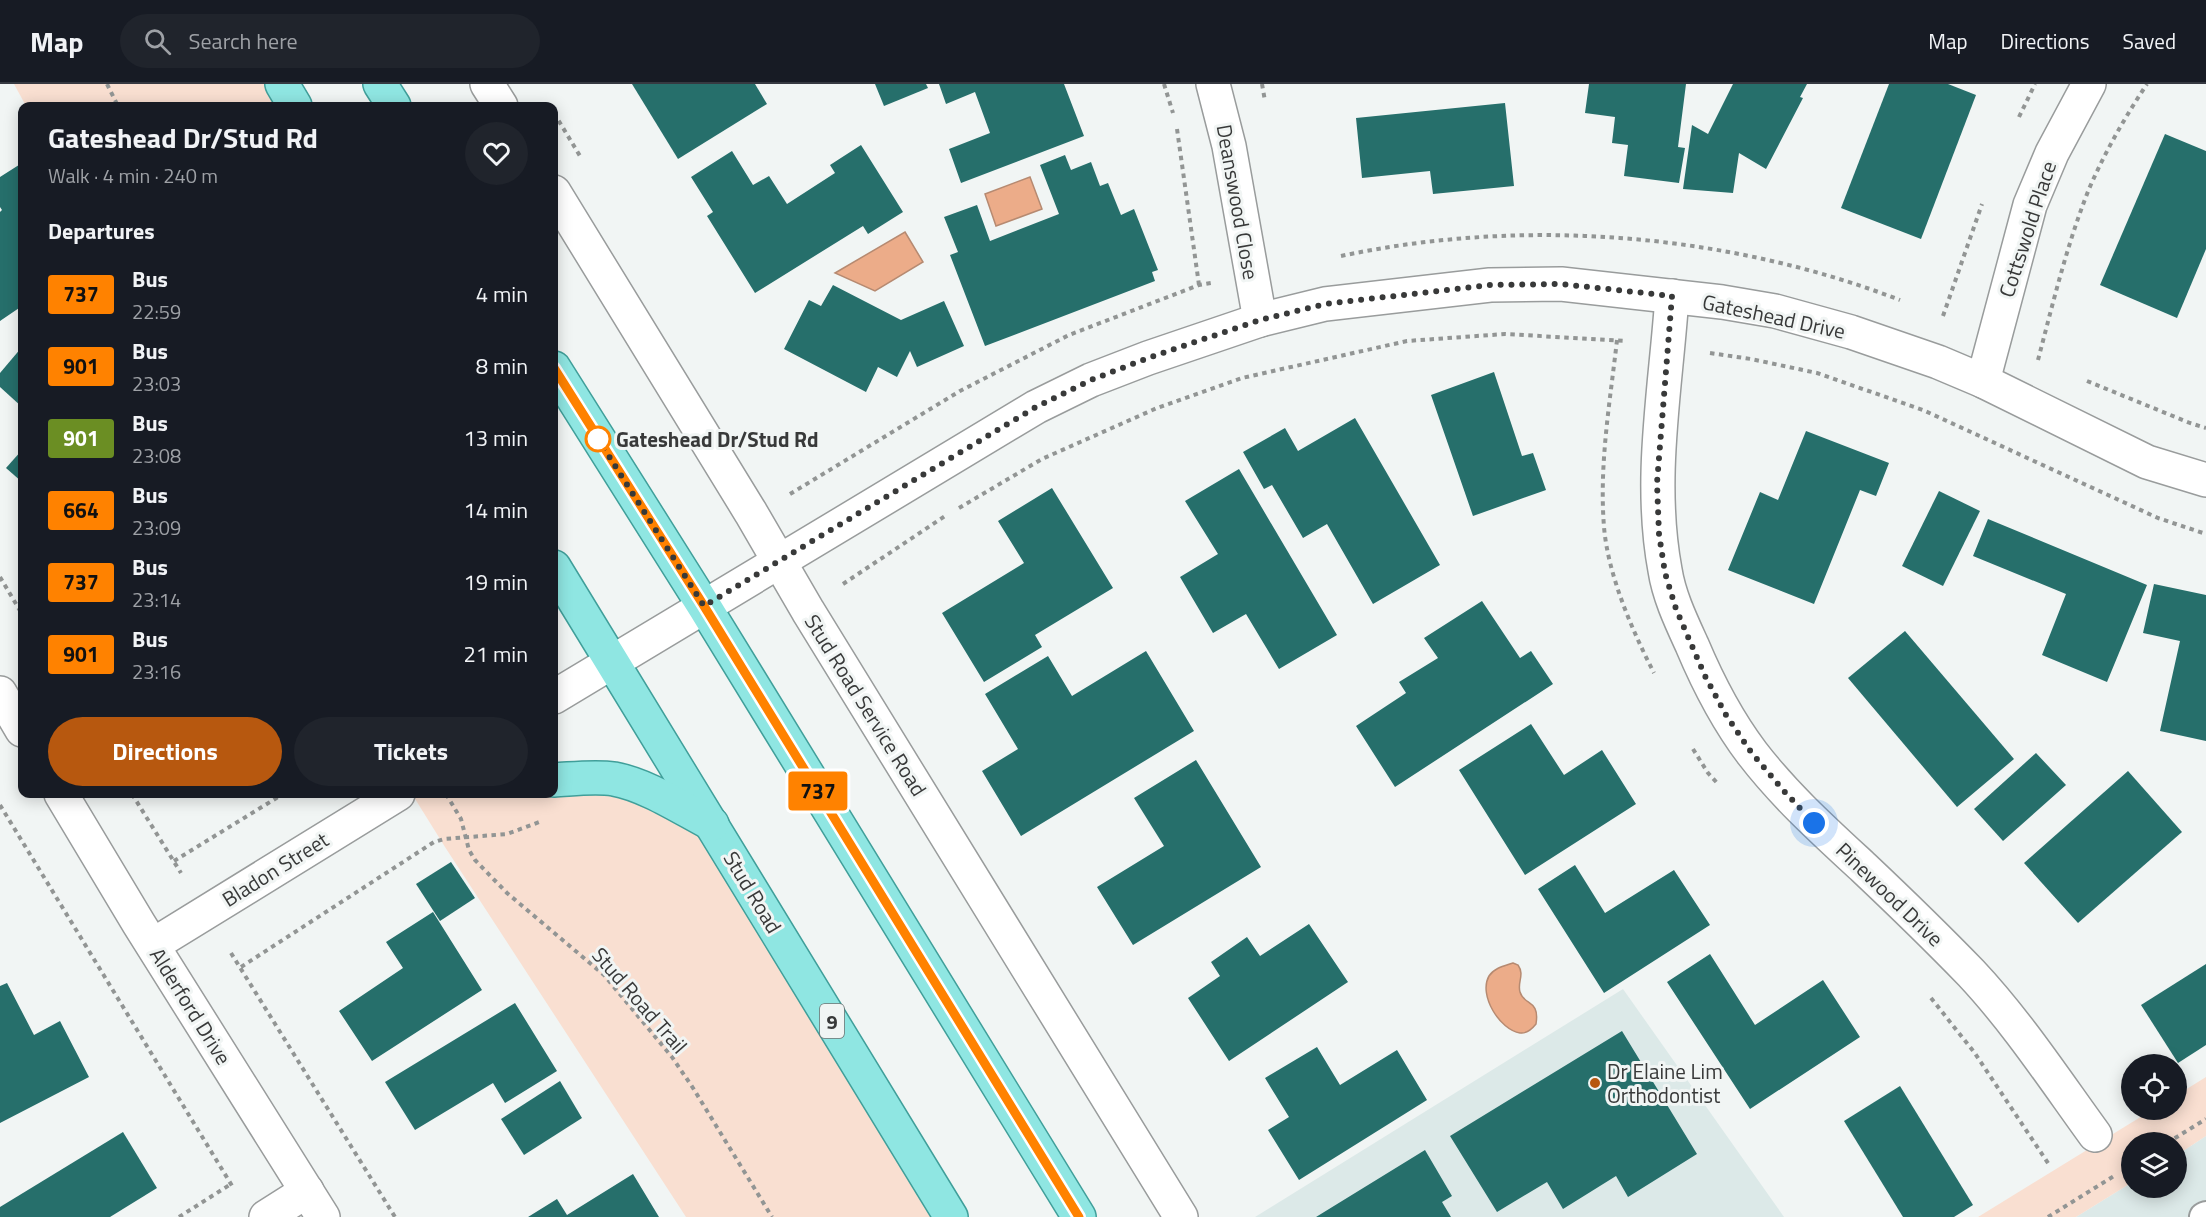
<!DOCTYPE html>
<html lang="en">
<head>
<meta charset="utf-8">
<style>
  body { margin:0; font-family:"Titillium Web",sans-serif; background:#20242c; color:#f1f3f6; height:100vh; display:flex; flex-direction:column; font-size:22px; white-space:nowrap }
  * { box-sizing:border-box; margin:0 }
  p { font-size:20px; color:#9ea1a6 }
  .icon { flex:none; width:33px; height:33px; fill:none; stroke:currentColor; stroke-width:2; stroke-linecap:round; stroke-linejoin:round }
  .map { position:relative; flex:1; overflow:hidden }
  .side { position:absolute; left:18px; top:18px; width:540px; height:696px; display:flex; flex-direction:column; background:#171b24; border-radius:12px; box-shadow:0 3px 15px #0003 }
  .side>* { flex:none }
  .badge { padding:0 12px; border-radius:4px; font-size:21px; line-height:39px }
  .buttons { position:absolute; left:2121px; top:970px; display:grid; gap:12px }
  .buttons a { display:grid; place-items:center; width:66px; height:66px; border-radius:50%; background:#171b24; box-shadow:0 3px 15px #0003; font-size:30px }
  .you { position:absolute; width:30px; height:30px; margin:-15px; border:4px solid #fff; border-radius:50%; background:#1a73e8; box-shadow:0 0 0 9px #1a73e833 }
  .map>.badge { position:absolute; translate:-50% -50%; box-shadow:0 0 0 3px #fff }
  h2 { padding:0 30px; font-size:22px; line-height:54px }
  .round { display:grid; place-items:center; flex:none; width:63px; height:63px; border-radius:32px; background:#20242c }
  .overview { display:flex; align-items:center; justify-content:space-between; height:102px; padding:0 30px }
  h1 { font-size:28px; font-weight:700; line-height:45px }
  .button { display:flex; gap:12px; margin-top:auto; padding:12px 30px }
  .button a { flex:1; height:69px; border-radius:36px; background:#b7580f; color:#fff; font-size:24px; font-weight:700; line-height:69px; text-align:center }
  .button a+a { background:#20242c; color:#f1f3f6 }
  ul { padding:0; list-style:none }
  li { display:flex; align-items:center; gap:18px; height:72px; padding:0 30px }
  li div { flex:1 }
  li b { display:block; font-size:22px }
  li em { font-style:normal }
  li .badge { min-width:66px; font-weight:700; text-align:center }
  header { display:flex; align-items:center; gap:36px; box-sizing:border-box; height:84px; padding:0 30px; background:#171b24; border-bottom:2px solid #363941 }
  header strong { font-size:28px }
  nav { display:flex; gap:33px; margin-inline-start:auto; font-size:21px }
  .search { width:420px; height:54px; background:#20242c; display:flex; align-items:center; gap:15px; box-sizing:border-box; padding:0 21px; border-radius:33px; color:#9ea1a6; font-size:22px }
  .map>svg:first-child { display:block }
</style>
</head>
<body>
<header>
<strong>Map</strong>
<div class="search"><svg class="icon" aria-label="search" viewBox="0 0 24 24"><circle cx="10" cy="10" r="6"/><path d="M15 15l6 6"/></svg>Search here</div>
<nav><a>Map</a><a>Directions</a><a>Saved</a></nav>
</header>
<div class="map">
<svg width="2206" height="1133" viewBox="0 0 2206 1133">
  <rect width="100%" height="100%" fill="#f1f5f4"/>
  <g fill="#dce9e8">
    <polygon points="1623,905 1784,1133 1255,1133"/>
    <polygon points="2206,1052 2206,1133 2076,1133 2131,1099 2132,1104 2176,1104 2177,1071"/>
  </g>
  <g fill="#f9dfd1">
    <polygon points="14,0 282,0 295,22 26,22"/>
    <polygon points="613,695 712,740 951,1133 686,1133 445,763 412,710 554,710"/>
    <polygon points="2206,993 2206,1052 2177,1071 2176,1059 2132,1059 2131,1099 2076,1133 1978,1133 2152,1026 2176,1026 2177,1011"/>
  </g>
  <g fill="#ecac89" stroke="#b68a71" stroke-width="1.5">
    <polygon points="1030,93 1042,125 996,142 985,110"/>
    <polygon points="905,148 923,178 875,207 835,189"/>
    <path d="M1513,879L1518,881C1525,891 1517,898 1520,908C1524,922 1540,915 1536,940C1532,945 1527,950 1520,949C1500,946 1478,911 1489,892C1494,884 1504,882 1513,879Z"/>
  </g>
  <g fill="#266f6b">
    <polygon points="632,0 755,0 767,20 678,75"/>
    <polygon points="875,0 926,0 928,4 884,22"/>
    <polygon points="939,0 1064,0 1084,52 961,99 949,65 990,49 975,8 946,20"/>
    <polygon points="1589,0 1686,0 1678,63 1685,64 1679,99 1624,92 1628,61 1612,59 1615,33 1585,29"/>
    <polygon points="1733,0 1807,0 1800,13 1803,14 1766,85 1739,69 1733,109 1683,105 1692,41 1708,50"/>
    <polygon points="1889,0 1948,0 1976,11 1921,155 1841,124"/>
    <polygon points="1505,19 1514,102 1433,110 1430,87 1362,94 1356,34"/>
    <polygon points="2165,50 2206,67 2206,165 2177,234 2100,201"/>
    <polygon points="861,61 903,128 868,150 863,142 755,209 707,132 713,128 691,93 732,67 753,101 769,92 787,120 835,89 830,81"/>
    <polygon points="1065,71 1071,86 1091,78 1100,102 1108,99 1121,131 1134,125 1158,186 1152,188 1155,197 985,262 950,171 958,168 944,133 977,121 990,157 1059,130 1040,81"/>
    <polygon points="22,79 22,222 0,237 0,128 2,126 0,123 0,93"/>
    <polygon points="833,201 901,236 944,217 964,262 917,283 910,267 897,293 878,283 866,308 784,265 809,216 821,222"/>
    <polygon points="22,263 22,323 0,303 0,289"/>
    <polygon points="1494,288 1522,372 1533,369 1546,406 1473,432 1431,311"/>
    <polygon points="1355,334 1440,481 1373,520 1327,440 1303,454 1272,401 1264,405 1243,368 1285,344 1298,367"/>
    <polygon points="1806,347 1889,379 1876,412 1860,406 1814,520 1728,486 1760,408 1778,416"/>
    <polygon points="22,366 22,398 6,384"/>
    <polygon points="1239,385 1337,551 1279,585 1246,530 1213,549 1180,493 1218,470 1185,417"/>
    <polygon points="1052,404 1113,504 1035,551 1042,563 984,598 942,529 1024,479 998,437"/>
    <polygon points="1939,407 1980,427 1943,502 1902,482"/>
    <polygon points="1988,435 2147,501 2107,598 2042,571 2066,510 1973,472"/>
    <polygon points="2154,500 2206,511 2206,657 2160,647 2180,557 2143,549"/>
    <polygon points="1482,517 1520,574 1531,567 1553,600 1395,703 1356,642 1406,609 1399,598 1438,574 1424,554"/>
    <polygon points="1905,547 2014,675 1957,723 1848,594"/>
    <polygon points="1146,567 1194,647 1021,752 982,687 1018,665 985,610 1048,572 1072,612"/>
    <polygon points="1531,640 1564,691 1602,666 1636,720 1525,791 1459,686"/>
    <polygon points="2036,669 2066,701 2003,757 1974,725"/>
    <polygon points="1196,676 1261,783 1133,861 1097,803 1164,762 1134,714"/>
    <polygon points="2128,687 2182,748 2078,839 2024,779"/>
    <polygon points="451,778 475,814 440,837 416,800"/>
    <polygon points="1575,781 1605,829 1674,786 1710,841 1604,909 1538,805"/>
    <polygon points="433,828 482,906 372,977 339,927 403,884 386,858"/>
    <polygon points="1309,840 1348,898 1229,977 1188,914 1220,892 1211,878 1247,853 1260,872"/>
    <polygon points="1710,870 1755,941 1823,896 1860,953 1750,1025 1667,898"/>
    <polygon points="2206,880 2206,961 2178,979 2141,921"/>
    <polygon points="7,899 34,951 60,937 89,993 0,1039 0,902"/>
    <polygon points="515,919 557,987 505,1019 493,999 415,1046 385,998"/>
    <polygon points="1622,947 1697,1070 1628,1113 1616,1092 1563,1125 1547,1098 1497,1128 1450,1052"/>
    <polygon points="1317,963 1340,1001 1397,966 1427,1016 1299,1096 1268,1046 1289,1033 1265,994"/>
    <polygon points="560,997 582,1034 524,1071 501,1035"/>
    <polygon points="1900,1002 1973,1121 1954,1133 1903,1133 1844,1037"/>
    <polygon points="123,1048 157,1104 110,1133 0,1133 0,1123"/>
    <polygon points="1425,1066 1452,1112 1442,1118 1451,1133 1316,1133"/>
    <polygon points="633,1090 659,1133 528,1133 557,1115 567,1131"/>
  </g>
  <g fill="none" stroke-linecap="round" stroke-linejoin="round">
    <defs>
      <polyline id="service" points="2204,1133 2206,1132"/>
      <g id="minor">
        <polyline points="487,0 501,22"/>
        <polyline points="1213,0 1229,62 1260,236"/>
        <polyline points="554,108 751,429 808,527 1181,1133"/>
        <path d="M1672,212C1666,303 1648,395 1665,486C1669,512 1681,537 1692,561C1708,599 1727,636 1752,669C1785,712 1824,747 1864,784C1900,818 1936,853 1971,889C2017,938 2055,996 2095,1051"/>
        <polyline points="1983,297 2030,121 2052,69 2089,0"/>
        <polyline points="0,609 22,646"/>
        <polyline points="554,613 1036,323 1091,296 1148,274 1260,236 1325,220 1490,201 1561,200 1722,218 1775,227 1851,248 1938,278 1983,297 2147,378 2206,396"/>
        <polyline points="61,710 139,840 323,1133"/>
        <polyline points="153,861 398,710"/>
        <polyline points="266,1133 307,1107"/>
      </g>
      <g id="primary">
        <polyline points="282,0 295,22"/>
        <polyline points="380,0 394,22"/>
        <polyline points="554,284 704,522 1079,1133"/>
        <polyline points="554,483 951,1133"/>
        <path d="M554,696C573,695 595,692 614,695C647,701 683,725 712,740"/>
      </g>
    </defs>
    <use href="#service" stroke="#999c9c" stroke-width="32"/>
    <use href="#minor" stroke="#999c9c" stroke-width="36"/>
    <use href="#primary" stroke="#409f9a" stroke-width="36"/>
    <g stroke="#929594" stroke-width="4" stroke-dasharray="4.5 4.5" stroke-linecap="butt">
      <polyline points="107,0 118,22"/>
      <polyline points="1164,0 1173,29"/>
      <polyline points="1262,0 1265,17"/>
      <polyline points="554,29 580,72"/>
      <polyline points="2019,33 2035,0"/>
      <polyline points="1177,45 1199,201"/>
      <path d="M1341,172C1524,133 1726,149 1900,216"/>
      <polyline points="1943,232 1982,120"/>
      <path d="M1617,256C1610,318 1599,380 1604,443C1608,491 1632,546 1654,589"/>
      <polyline points="1710,269 1751,275 1817,289 1923,326 2158,434 2206,450"/>
      <path d="M2038,276C2053,219 2067,160 2089,105C2105,68 2125,33 2147,0"/>
      <polyline points="2087,297 2190,339 2206,344"/>
      <polyline points="790,410 960,307 1069,251 1199,201 1211,199"/>
      <polyline points="959,424 1042,375 1157,324 1242,294 1407,257 1505,250 1626,257"/>
      <polyline points="0,493 22,530"/>
      <polyline points="843,500 945,432"/>
      <polyline points="1693,665 1708,689 1718,700"/>
      <polyline points="132,710 181,789"/>
      <polyline points="446,710 461,735 469,766 475,776 507,809 604,891 672,973 693,1004 772,1133"/>
      <polyline points="0,721 234,1105"/>
      <polyline points="174,777 283,710"/>
      <polyline points="231,869 395,1133"/>
      <polyline points="241,883 434,758 444,755 507,750 542,737"/>
      <polyline points="1931,914 1974,968 2050,1082"/>
      <polyline points="2167,1059 2206,1035"/>
      <polyline points="2123,1087 2132,1081"/>
      <polyline points="179,1133 231,1100"/>
      <polyline points="2048,1133 2114,1092"/>
    </g>
    <use href="#service" stroke="#fff" stroke-width="28"/>
    <use href="#minor" stroke="#fff" stroke-width="33"/>
    <use href="#primary" stroke="#8fe6e2" stroke-width="33"/>
  </g>
  <g fill="none" stroke-linecap="round" stroke-linejoin="round">
    <defs>
      <polyline id="line" points="554,284 704,522 1079,1133"/>
    </defs>
    <use href="#line" stroke="#fff" stroke-width="14"/>
    <use href="#line" stroke="#ff8200" stroke-width="9"/>
    <polyline stroke="#383939" stroke-width="6" stroke-dasharray="0 10.8" points="598,355 704,522 1036,323 1091,296 1148,274 1260,236 1325,220 1490,201 1561,200 1672,212 1657,399 1659,450 1665,489 1676,525 1705,592 1726,631 1751,668 1783,706 1814,739"/>
  </g>
  <circle fill="#fff" stroke="#ff8200" stroke-width="3" cx="598" cy="355" r="12"/>
  <circle fill="#b7580f" stroke="#f1f5f4" stroke-width="2" cx="1595" cy="999" r="6"/>
  <g text-anchor="middle" dominant-baseline="central" stroke-width="6" stroke-linejoin="round" paint-order="stroke">
    <rect fill="#f1f5f4" stroke="#707171" stroke-width="1.5" x="820" y="920" width="24" height="34" rx="4.5"/>
    <g font-size="20" font-weight="bold" fill="#383939">
      <text x="832" y="937">9</text>
    </g>
    <g font-size="21" fill="#383939" stroke="#f1f5f4">
      <text transform="translate(1238 118) rotate(80)">Deanswood Close</text>
      <text transform="translate(2027 145) rotate(-72)">Cottswold Place</text>
      <text transform="translate(1774 232) rotate(12)">Gateshead Drive</text>
      <text transform="translate(866 621) rotate(58)">Stud Road Service Road</text>
      <text transform="translate(275 785) rotate(-32)">Bladon Street</text>
      <text transform="translate(753 808) rotate(59)">Stud Road</text>
      <text transform="translate(1890 810) rotate(44)">Pinewood Drive</text>
      <text transform="translate(640 916) rotate(49)">Stud Road Trail</text>
      <text transform="translate(191 922) rotate(58)">Alderford Drive</text>
    </g>
    <g font-size="21" font-weight="bold" fill="#383939" stroke="#f1f5f4" text-anchor="start">
      <text x="616" y="355">Gateshead Dr/Stud Rd</text>
    </g>
    <g font-size="21" fill="#383939" stroke="#f1f5f4" text-anchor="start">
      <text x="1607" y="987">Dr Elaine Lim<tspan x="1607" dy="24">Orthodontist</tspan></text>
    </g>
  </g>
</svg>
<div class="buttons">
<a><svg class="icon" aria-label="locate" viewBox="0 0 24 24"><circle cx="12" cy="12" r="6"/><path d="M12 2v4M12 18v4M2 12h4M18 12h4"/></svg></a>
<a><svg class="icon" aria-label="layers" viewBox="0 0 24 24"><path d="M12 4l9 5-9 5-9-5zM3 14l9 5 9-5"/></svg></a>
</div>
<div class="you" style="left:1814px;top:739px"></div>
<b class="badge" style="left:818px;top:707px;background:#ff8200;color:#111">737</b>
<section class="side">
<div class="overview"><div><h1>Gateshead Dr/Stud Rd</h1><p>Walk · 4 min · 240 m</p></div><a class="round"><svg class="icon" aria-label="heart" viewBox="0 0 24 24"><path d="M12 20l-8-8c-3-5 5-10 8-4 3-6 11-1 8 4z"/></svg></a></div>
<h2>Departures</h2>
<ul>
<li><span class="badge" style="background:#ff8200;color:#111">737</span><div><b>Bus</b><p>22:59</p></div><em>4 min</em></li>
<li><span class="badge" style="background:#ff8200;color:#111">901</span><div><b>Bus</b><p>23:03</p></div><em>8 min</em></li>
<li><span class="badge" style="background:#6b8e23;color:#fff">901</span><div><b>Bus</b><p>23:08</p></div><em>13 min</em></li>
<li><span class="badge" style="background:#ff8200;color:#111">664</span><div><b>Bus</b><p>23:09</p></div><em>14 min</em></li>
<li><span class="badge" style="background:#ff8200;color:#111">737</span><div><b>Bus</b><p>23:14</p></div><em>19 min</em></li>
<li><span class="badge" style="background:#ff8200;color:#111">901</span><div><b>Bus</b><p>23:16</p></div><em>21 min</em></li>
</ul>
<div class="button"><a>Directions</a><a>Tickets</a></div>
</section>
</div>
</body>
</html>
